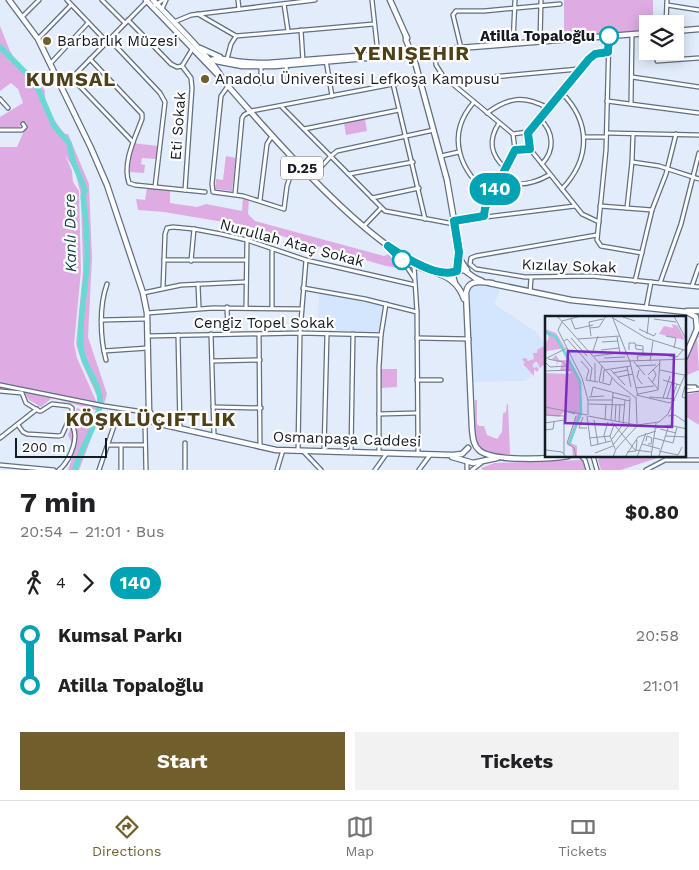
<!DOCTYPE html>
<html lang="en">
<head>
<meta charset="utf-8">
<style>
  body { margin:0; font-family:"Work Sans",sans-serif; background:#f2f2f2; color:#202124; height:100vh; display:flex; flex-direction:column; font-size:19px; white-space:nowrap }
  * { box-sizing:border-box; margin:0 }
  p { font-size:16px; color:#757577 }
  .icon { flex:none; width:28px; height:28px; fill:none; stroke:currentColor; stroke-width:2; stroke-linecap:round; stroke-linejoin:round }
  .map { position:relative; height:470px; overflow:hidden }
  .sheet { display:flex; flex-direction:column; background:#fff; flex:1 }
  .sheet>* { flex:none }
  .badge { padding:0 10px; border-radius:16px; font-size:18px; line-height:32px }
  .buttons { position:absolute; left:639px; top:15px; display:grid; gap:10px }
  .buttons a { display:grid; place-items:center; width:45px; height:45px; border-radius:0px; background:#fff; box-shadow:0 2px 12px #0003; font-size:25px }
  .scale { position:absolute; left:15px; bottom:12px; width:92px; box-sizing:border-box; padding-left:5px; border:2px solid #151b24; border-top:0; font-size:14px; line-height:18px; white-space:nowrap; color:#151b24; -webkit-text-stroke:4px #fff; paint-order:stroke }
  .map>.badge { position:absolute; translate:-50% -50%; box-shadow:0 0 0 2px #fff }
  .legs { display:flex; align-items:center; gap:8px; height:55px; padding:0 20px; font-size:16px }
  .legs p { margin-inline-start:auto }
  .headline { display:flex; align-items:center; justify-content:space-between; height:85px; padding:0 20px }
  h1 { font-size:28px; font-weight:700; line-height:38px }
  .primary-button { display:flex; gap:10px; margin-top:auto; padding:10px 20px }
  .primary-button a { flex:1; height:58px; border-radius:0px; background:#705f2d; color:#fff; font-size:20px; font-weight:700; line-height:58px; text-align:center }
  .primary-button a+a { background:#f2f2f2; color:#202124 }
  ul { padding:0 20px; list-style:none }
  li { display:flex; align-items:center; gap:18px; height:50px; font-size:19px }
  li i { display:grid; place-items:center; width:8px; height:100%; margin:0 6px; background:currentColor }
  li i::after { content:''; width:12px; height:12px; margin:-6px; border:4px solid; border-radius:50%; background:#fff }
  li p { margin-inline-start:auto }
  li:first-child i { background:linear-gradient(#0000 50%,currentColor 0) }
  li:last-child i { background:linear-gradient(currentColor 50%,#0000 0) }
  .tab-bar { display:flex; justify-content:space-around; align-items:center; height:70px; border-top:1px solid #e0e0e0; background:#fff; font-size:14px; color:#757577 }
  .tab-bar a { display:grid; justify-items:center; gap:2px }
  .tab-bar .on { color:#705f2d }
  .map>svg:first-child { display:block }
</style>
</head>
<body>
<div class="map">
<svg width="699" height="470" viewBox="0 0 699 470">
  <rect width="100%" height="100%" fill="#e2ecfb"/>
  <g fill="#d4e5fe">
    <polygon points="478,284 500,290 494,304 536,332 546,345 546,361 526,381 474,382 468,291 471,286"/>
    <polygon points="319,292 383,306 379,332 318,331"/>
  </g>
  <g fill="#deace3" fill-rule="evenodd">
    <polygon points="564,0 653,0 653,24 648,24 647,30 564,37"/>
    <path d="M0,26L10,51L24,74L34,75L45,91C43,105 56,123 65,134H68L89,184L92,258L88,337L107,394L102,410L79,470H68L75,450L68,435L77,408L94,415L96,410L52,398L41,407L29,400L23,391L0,389V147H17L27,124L24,122L19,127H0V117L23,103L18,89L11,83L0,91ZM65,155L75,171L81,195L83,271L76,344L82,363L97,396V403L77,358L74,344L81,271L79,191L73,182L72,171Z"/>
    <polygon points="365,119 367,131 346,135 344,123"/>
    <polygon points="132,143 158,146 156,159 142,158 141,164 145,165 144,173 129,172"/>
    <polygon points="226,156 236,158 232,191 215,189 216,179 223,180"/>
    <polygon points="147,188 170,190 170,203 197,207 206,204 242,211 243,196 249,197 248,214 255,221 384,256 389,254 400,268 386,266 247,226 164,212 138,210 136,199 145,200"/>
    <polygon points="699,331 699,337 697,338 699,370 685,376 685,365"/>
    <polygon points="544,346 546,349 545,359 546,360 546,363 540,368 537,362 535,362 533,364 533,368 537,367 539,369 537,372 534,369 534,376 523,364 525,363 522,359 526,358 528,361 534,359 533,353 537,353 537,350"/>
    <polygon points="380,369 397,369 397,387 380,388"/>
    <polygon points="699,392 699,425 685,416 685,395"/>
    <path d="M475,400H477V424L479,426H484L487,435L497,439L502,432L503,413L506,412L507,404H508L510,454C503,454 493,455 486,453C471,448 475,414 475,400Z"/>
    <polygon points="600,456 660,456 660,457 621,470 601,470 598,460"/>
    <polygon points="582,460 586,470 483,470 481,468 495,463"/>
  </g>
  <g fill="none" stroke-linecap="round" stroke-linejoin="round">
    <path stroke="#68d9d3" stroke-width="5.5" d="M0,47L32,79L40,93L54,126L69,143L73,161L85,190L83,196C86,222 89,249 86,276C84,299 79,325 81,348C83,367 101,384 100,402C99,422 80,449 75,470"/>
    <defs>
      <g id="minor">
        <polyline points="67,0 107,42"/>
        <polyline points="102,0 125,23"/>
        <polyline points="238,0 239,9"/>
        <polyline points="372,0 378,54"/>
        <polyline points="284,4 288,31"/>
        <polyline points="667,5 699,10"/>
        <polyline points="152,7 163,0"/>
        <polyline points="162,9 166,0"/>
        <polyline points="198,14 236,36"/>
        <polyline points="22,17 39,0"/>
        <polyline points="128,20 171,64 177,67 182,66"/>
        <polyline points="174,22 191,15 315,0"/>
        <polyline points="666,24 667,0"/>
        <polyline points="301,30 303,61"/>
        <polyline points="236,36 374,24"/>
        <polyline points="609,36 606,150 597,240 601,246 642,253"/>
        <polyline points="38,39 71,5"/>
        <polyline points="109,39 160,93 165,102 155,187"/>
        <polyline points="540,42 541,0"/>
        <polyline points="513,44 515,0"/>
        <polyline points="461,48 453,15 456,11 484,11 560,4"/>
        <polyline points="435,52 436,65 443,76 513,134"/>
        <path d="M90,59L142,114V119C135,138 122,163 129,183L135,185L205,192"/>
        <polyline points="227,59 231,44 236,36"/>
        <polyline points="326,60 332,96"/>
        <polyline points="657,61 699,58"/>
        <polyline points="50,64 88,23"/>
        <polyline points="286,65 287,79"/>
        <polyline points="182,66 191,78 192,88 185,190"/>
        <polyline points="182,66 193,48"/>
        <polyline points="261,66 261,83"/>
        <polyline points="632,77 699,87"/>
        <polyline points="72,78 133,142"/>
        <polyline points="449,81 579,69"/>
        <polyline points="393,84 425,219"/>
        <polyline points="228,86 221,96 212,184 213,192 243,196 284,209 287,186 295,161"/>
        <polyline points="62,88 147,1"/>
        <path d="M561,92C591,122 591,158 562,189"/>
        <polyline points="0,99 8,108"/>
        <polyline points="607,101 699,113"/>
        <path d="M474,102C445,135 459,172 492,196"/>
        <polyline points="631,103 632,35"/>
        <polyline points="282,107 385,211 454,224"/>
        <path d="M487,113C509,97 524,95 548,108"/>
        <path d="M540,119C554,132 555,150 542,164"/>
        <path d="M499,123C488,140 490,154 505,168"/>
        <polyline points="304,129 399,110"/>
        <polyline points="0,130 22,130 25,127 23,124"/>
        <polygon points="527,132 529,134 530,149 515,150 513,134"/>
        <polyline points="528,133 589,59 598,54 608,52"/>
        <polyline points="607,133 699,135"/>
        <polyline points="584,137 606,137"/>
        <polyline points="530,149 582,214 599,222"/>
        <polyline points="441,156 459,152"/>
        <polyline points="632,162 659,166 699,179"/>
        <polyline points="349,174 413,162"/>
        <polyline points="311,178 331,156 337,151 434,130"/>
        <path d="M500,179C517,188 533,184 549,175"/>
        <polyline points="235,194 242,118 244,115 251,111 420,79"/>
        <polyline points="372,198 419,188"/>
        <polyline points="260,200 267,144 272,136"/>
        <polyline points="600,206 652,210"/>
        <polyline points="627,208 632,162 633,134"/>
        <polyline points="485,217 484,211 515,150"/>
        <polyline points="454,221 575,206"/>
        <polyline points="364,226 381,208"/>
        <polyline points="597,235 476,256 471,258 470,264 476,269 525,277 592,276 699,287"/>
        <polyline points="164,260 246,260"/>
        <polyline points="191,261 194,229"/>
        <polyline points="405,264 414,278"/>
        <polyline points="414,266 417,312 418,454"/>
        <polyline points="635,281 652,210 666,174 676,134"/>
        <polyline points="660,283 681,224 699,153"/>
        <polyline points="198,284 199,308"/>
        <polyline points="692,286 699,266"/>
        <polyline points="163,288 165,234 167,228 173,227 194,229 221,234 247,240 306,260 415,285"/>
        <polyline points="303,288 365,299 417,312"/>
        <polyline points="530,292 531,278"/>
        <polyline points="143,293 181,285 246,282"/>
        <polyline points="227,307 228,334"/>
        <polyline points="246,307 247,240"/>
        <polyline points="272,308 272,249"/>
        <polyline points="646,308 651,282"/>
        <polyline points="147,313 213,308 301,309"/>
        <polyline points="102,320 145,319"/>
        <polyline points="211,334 214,436"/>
        <polyline points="259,334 260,447"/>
        <polyline points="178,335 180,429"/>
        <polyline points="148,336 300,333 381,335"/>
        <polyline points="417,338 469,339"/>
        <polyline points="104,351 148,348"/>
        <path d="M106,360C100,338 99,306 107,284"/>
        <polyline points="212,361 260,360"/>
        <polyline points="417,380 441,380"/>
        <polyline points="0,385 104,406 144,412"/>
        <polyline points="685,387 695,387"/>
        <polyline points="0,391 22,393 26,403 39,411 41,411 52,404 69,406 72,408 72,413 62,435 59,436 27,434 23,432 18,425"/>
        <polyline points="685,391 699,389"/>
        <polyline points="213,407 261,408"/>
        <polyline points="379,414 417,413"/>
        <polyline points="143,417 145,425 146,470"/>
        <polyline points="0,438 37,409"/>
        <polyline points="185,443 185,470"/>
        <polyline points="108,445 145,445"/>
        <polyline points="121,445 121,470"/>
        <polyline points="298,451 300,333 306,260"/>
        <polyline points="303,451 321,470"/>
        <polyline points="324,451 327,334"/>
        <polyline points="351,452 353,334"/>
        <polyline points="379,453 379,367 381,335 386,304"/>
        <polyline points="581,456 585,460 588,470"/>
        <polyline points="593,456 597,470"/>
        <polyline points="0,465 54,470"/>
        <path d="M59,470C70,461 83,432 68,422"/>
        <polyline points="99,470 115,423"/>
        <polyline points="277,470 283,450"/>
        <polyline points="375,470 387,453"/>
        <polyline points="419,470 430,455"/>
        <polyline points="467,470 467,461"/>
        <polyline points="472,470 481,463"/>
        <polyline points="646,470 665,460 699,460"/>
      </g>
      <g id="major">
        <polyline points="9,0 38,39 91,148 107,185 143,293 147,313 149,411"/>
        <polyline points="146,0 218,75"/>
        <path d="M153,0C172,20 192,40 210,61C217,69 222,78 228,86C263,126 401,289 456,271"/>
        <polyline points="390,0 407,38"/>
        <polyline points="675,31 699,29"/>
        <polyline points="406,36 406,40 415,62 447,180 461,261 467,270"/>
        <polyline points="200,48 220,57"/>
        <polyline points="216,61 242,66 275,66 445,51"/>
        <path d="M206,62C219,55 229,61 243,62C251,63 259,63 268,63L648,33"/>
        <polyline points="394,253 407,263 427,270"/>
        <polyline points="457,271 464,270 475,278 482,281"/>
        <path d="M439,274C451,278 460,287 464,299"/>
        <polyline points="455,283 453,276 458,268 459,258"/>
        <polyline points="489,283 571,300 687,312 696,317 697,329"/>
        <path d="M492,283C480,282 468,279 466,293L472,429C473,437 473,445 479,450C491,462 551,459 568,456"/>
        <polyline points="687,311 699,311"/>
        <polyline points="685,357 698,327"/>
        <circle cx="147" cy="415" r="4"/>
        <polyline points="148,419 156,423 276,450 453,455 462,454 468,448"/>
        <polyline points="452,457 473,463 497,458"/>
      </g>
    </defs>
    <use href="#minor" stroke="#606f84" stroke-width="5.5"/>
    <use href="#major" stroke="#606f84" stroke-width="7"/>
    <use href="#minor" stroke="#fff" stroke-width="3"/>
    <use href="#major" stroke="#fff" stroke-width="4.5"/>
  </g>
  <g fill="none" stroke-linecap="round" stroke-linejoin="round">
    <defs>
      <path id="line-1" d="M402,260L388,246C404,257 437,279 457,271L459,252L454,221L484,216L485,208L515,150L530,149L528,133L589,59L595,54L608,52L609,36"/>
    </defs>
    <use href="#line-1" stroke="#fff" stroke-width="11"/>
    <use href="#line-1" stroke="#00a3b4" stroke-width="8"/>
  </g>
  <g fill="#fff" stroke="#00a3b4" stroke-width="2.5">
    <circle cx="609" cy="36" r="9"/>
    <circle cx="402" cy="260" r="9"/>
  </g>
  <g fill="#705f2d" stroke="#fff" stroke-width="2">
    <circle cx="47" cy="41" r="5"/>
    <circle cx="205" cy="79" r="5"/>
  </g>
  <g text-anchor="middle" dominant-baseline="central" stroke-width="4.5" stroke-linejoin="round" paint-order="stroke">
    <rect fill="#fff" stroke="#5b5f66" stroke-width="1" x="281" y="156.5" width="42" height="23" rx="4"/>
    <g font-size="14" font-weight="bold" fill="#151b24">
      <text x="302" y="168">D.25</text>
    </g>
    <g font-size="15" font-weight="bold" fill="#151b24" stroke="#fff" text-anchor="end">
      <text x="595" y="36">Atilla Topaloğlu</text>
    </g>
    <g font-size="15" fill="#151b24" stroke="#fff" text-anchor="start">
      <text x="57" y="41">Barbarlık Müzesi</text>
      <text x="215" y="79">Anadolu Üniversitesi Lefkoşa Kampusu</text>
    </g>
    <g font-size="15" fill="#151b24" stroke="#fff">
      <text transform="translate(178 126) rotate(-86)">Eti Sokak</text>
      <text transform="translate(292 243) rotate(15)">Nurullah Ataç Sokak</text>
      <text transform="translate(569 266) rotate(2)">Kızılay Sokak</text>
      <text x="264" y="323">Cengiz Topel Sokak</text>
      <text transform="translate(347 439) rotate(2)">Osmanpaşa Caddesi</text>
    </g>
    <g font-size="16" font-style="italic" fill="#134744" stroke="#fff">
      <text transform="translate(70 233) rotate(-91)">Kanlı Dere</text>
    </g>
    <g font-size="20" font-weight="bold" letter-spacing="1" fill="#4e4119" stroke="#fff">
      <text x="412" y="53">YENIŞEHIR</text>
      <text x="71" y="79">KUMSAL</text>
      <text x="151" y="419">KÖŞKLÜÇIFTLIK</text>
    </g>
  </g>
  <g transform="translate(545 316)">
    <rect width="141" height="141" fill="#e2ecfb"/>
    <path d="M127,8L133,10L140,24L114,18L119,10L128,12ZM0,13L11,17L20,32L2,35L0,40V28L4,22ZM20,33L35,64L37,96L26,127L32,130V141H28L27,131L22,129L32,98L20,95L14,101L0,99V57L25,58L26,55H15L17,46H13L11,50L12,45L7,43L11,39L14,44H22Z" fill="#deace3"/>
    <path fill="none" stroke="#68d9d3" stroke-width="2.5" d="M0,16L11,21L35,65L36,97L24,128"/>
    <path fill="none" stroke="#9098a5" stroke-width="1" d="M12,0L72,67L91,82M67,0L85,46M75,0L90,5M129,0L142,25M68,2L101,22L142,35M26,3L30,13L48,9M109,3L131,6M17,5L36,0M17,6L13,14L37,62L43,84V99M45,12L54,11L61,0M94,13L109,20L111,17M102,18L104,0M46,20L44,6L58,3M121,20L131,22L129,32M72,21L75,37M26,22L42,40M33,23L75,20M19,25L22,23L39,42M57,26L73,25M91,29L98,30V38H94M56,34L74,32M84,34V27H90L91,33L98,34M47,38L53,20M49,40L82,36M124,40L132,41L138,34M39,42L47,52L45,65M59,42L80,41M0,43L22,32M3,43L18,46L23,52M93,44L92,40L108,39M36,45L44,54L41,64L53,66M105,45L108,25M0,46L5,51L22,50M54,46L142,43M85,46L93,80M89,46L100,59M57,50L54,66L65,69L67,62M91,50L111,49M82,51L86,71M66,54L80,69M94,54L92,61L97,68M115,54L139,59M0,55L26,54M68,57L83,54M103,59L115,47M73,61L88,58M103,61L113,73M118,64L135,69M50,65V47M58,66L59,54L86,50M107,67L111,59L108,53M140,70L137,81L142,83M91,72L109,70M113,74L115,44M93,78L113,74M91,79L125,87L130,84M46,80L48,71L85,81M44,81L59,80M67,81L85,85M91,81L92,108M104,81L130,83M118,82L125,60M122,82L130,57M127,83L132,68M43,84H67M44,88L79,89M0,91L42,99M0,99L19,100M31,100L22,127L29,132L31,141M42,100L46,130L66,125M43,100L92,109L114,106L123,98L142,54M123,100L130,99L142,107M38,101L34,112H42M19,103L20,95L30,98M49,104L53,128M60,104L61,88M66,104L68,77M70,105L71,88M67,106L90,134L106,136M74,106L75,88M0,107L19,104V138M78,107L80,84M84,107L85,82M69,109L65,120L70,133M111,112L124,109L142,113M115,113L131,117M0,114L8,113L9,106M120,120L142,121M44,122L65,120M109,122L128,127L132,111M67,123L79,107M101,125L102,120L107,122L106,128H103M61,126L59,119L63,106M97,128L115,133M68,129L85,108M1,134L17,136L21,141M114,135L133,139L137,131M82,136L91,135L92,124M50,137L68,130M114,140L123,112M68,141L71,133L93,109M80,141L93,121L111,115M92,141L101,117M106,141L111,107"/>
    <path fill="#7b2cbf" fill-opacity="0.15" stroke="#7b2cbf" stroke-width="2.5" d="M23,35L129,39L127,111L20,107Z"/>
    <rect width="141" height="141" fill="none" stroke="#151b24" stroke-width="2.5"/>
  </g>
</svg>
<div class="buttons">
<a><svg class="icon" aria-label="layers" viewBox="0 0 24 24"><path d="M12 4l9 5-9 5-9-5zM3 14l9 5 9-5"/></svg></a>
</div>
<div class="scale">200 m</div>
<b class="badge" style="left:495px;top:189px;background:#00a3b4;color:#fff">140</b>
</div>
<section class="sheet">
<div class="headline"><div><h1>7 min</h1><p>20:54 – 21:01 · Bus</p></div><b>$0.80</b></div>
<div class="legs"><svg class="icon" aria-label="walk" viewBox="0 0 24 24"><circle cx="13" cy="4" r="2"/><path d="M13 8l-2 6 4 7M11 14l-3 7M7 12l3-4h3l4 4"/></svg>4<svg class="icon" aria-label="forward" viewBox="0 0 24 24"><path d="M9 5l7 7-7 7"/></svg><b class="badge" style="background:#00a3b4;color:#fff">140</b></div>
<ul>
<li><i style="color:#00a3b4"></i><b>Kumsal Parkı</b><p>20:58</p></li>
<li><i style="color:#00a3b4"></i><b>Atilla Topaloğlu</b><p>21:01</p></li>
</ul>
<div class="primary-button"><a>Start</a><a>Tickets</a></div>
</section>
<nav class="tab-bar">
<a class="on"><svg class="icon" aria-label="directions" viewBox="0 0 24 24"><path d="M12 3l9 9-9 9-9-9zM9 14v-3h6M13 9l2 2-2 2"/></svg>Directions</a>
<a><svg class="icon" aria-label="map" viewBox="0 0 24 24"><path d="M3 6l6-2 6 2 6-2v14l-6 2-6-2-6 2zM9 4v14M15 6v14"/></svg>Map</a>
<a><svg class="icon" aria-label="tickets" viewBox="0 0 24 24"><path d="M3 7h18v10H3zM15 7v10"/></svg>Tickets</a>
</nav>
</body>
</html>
